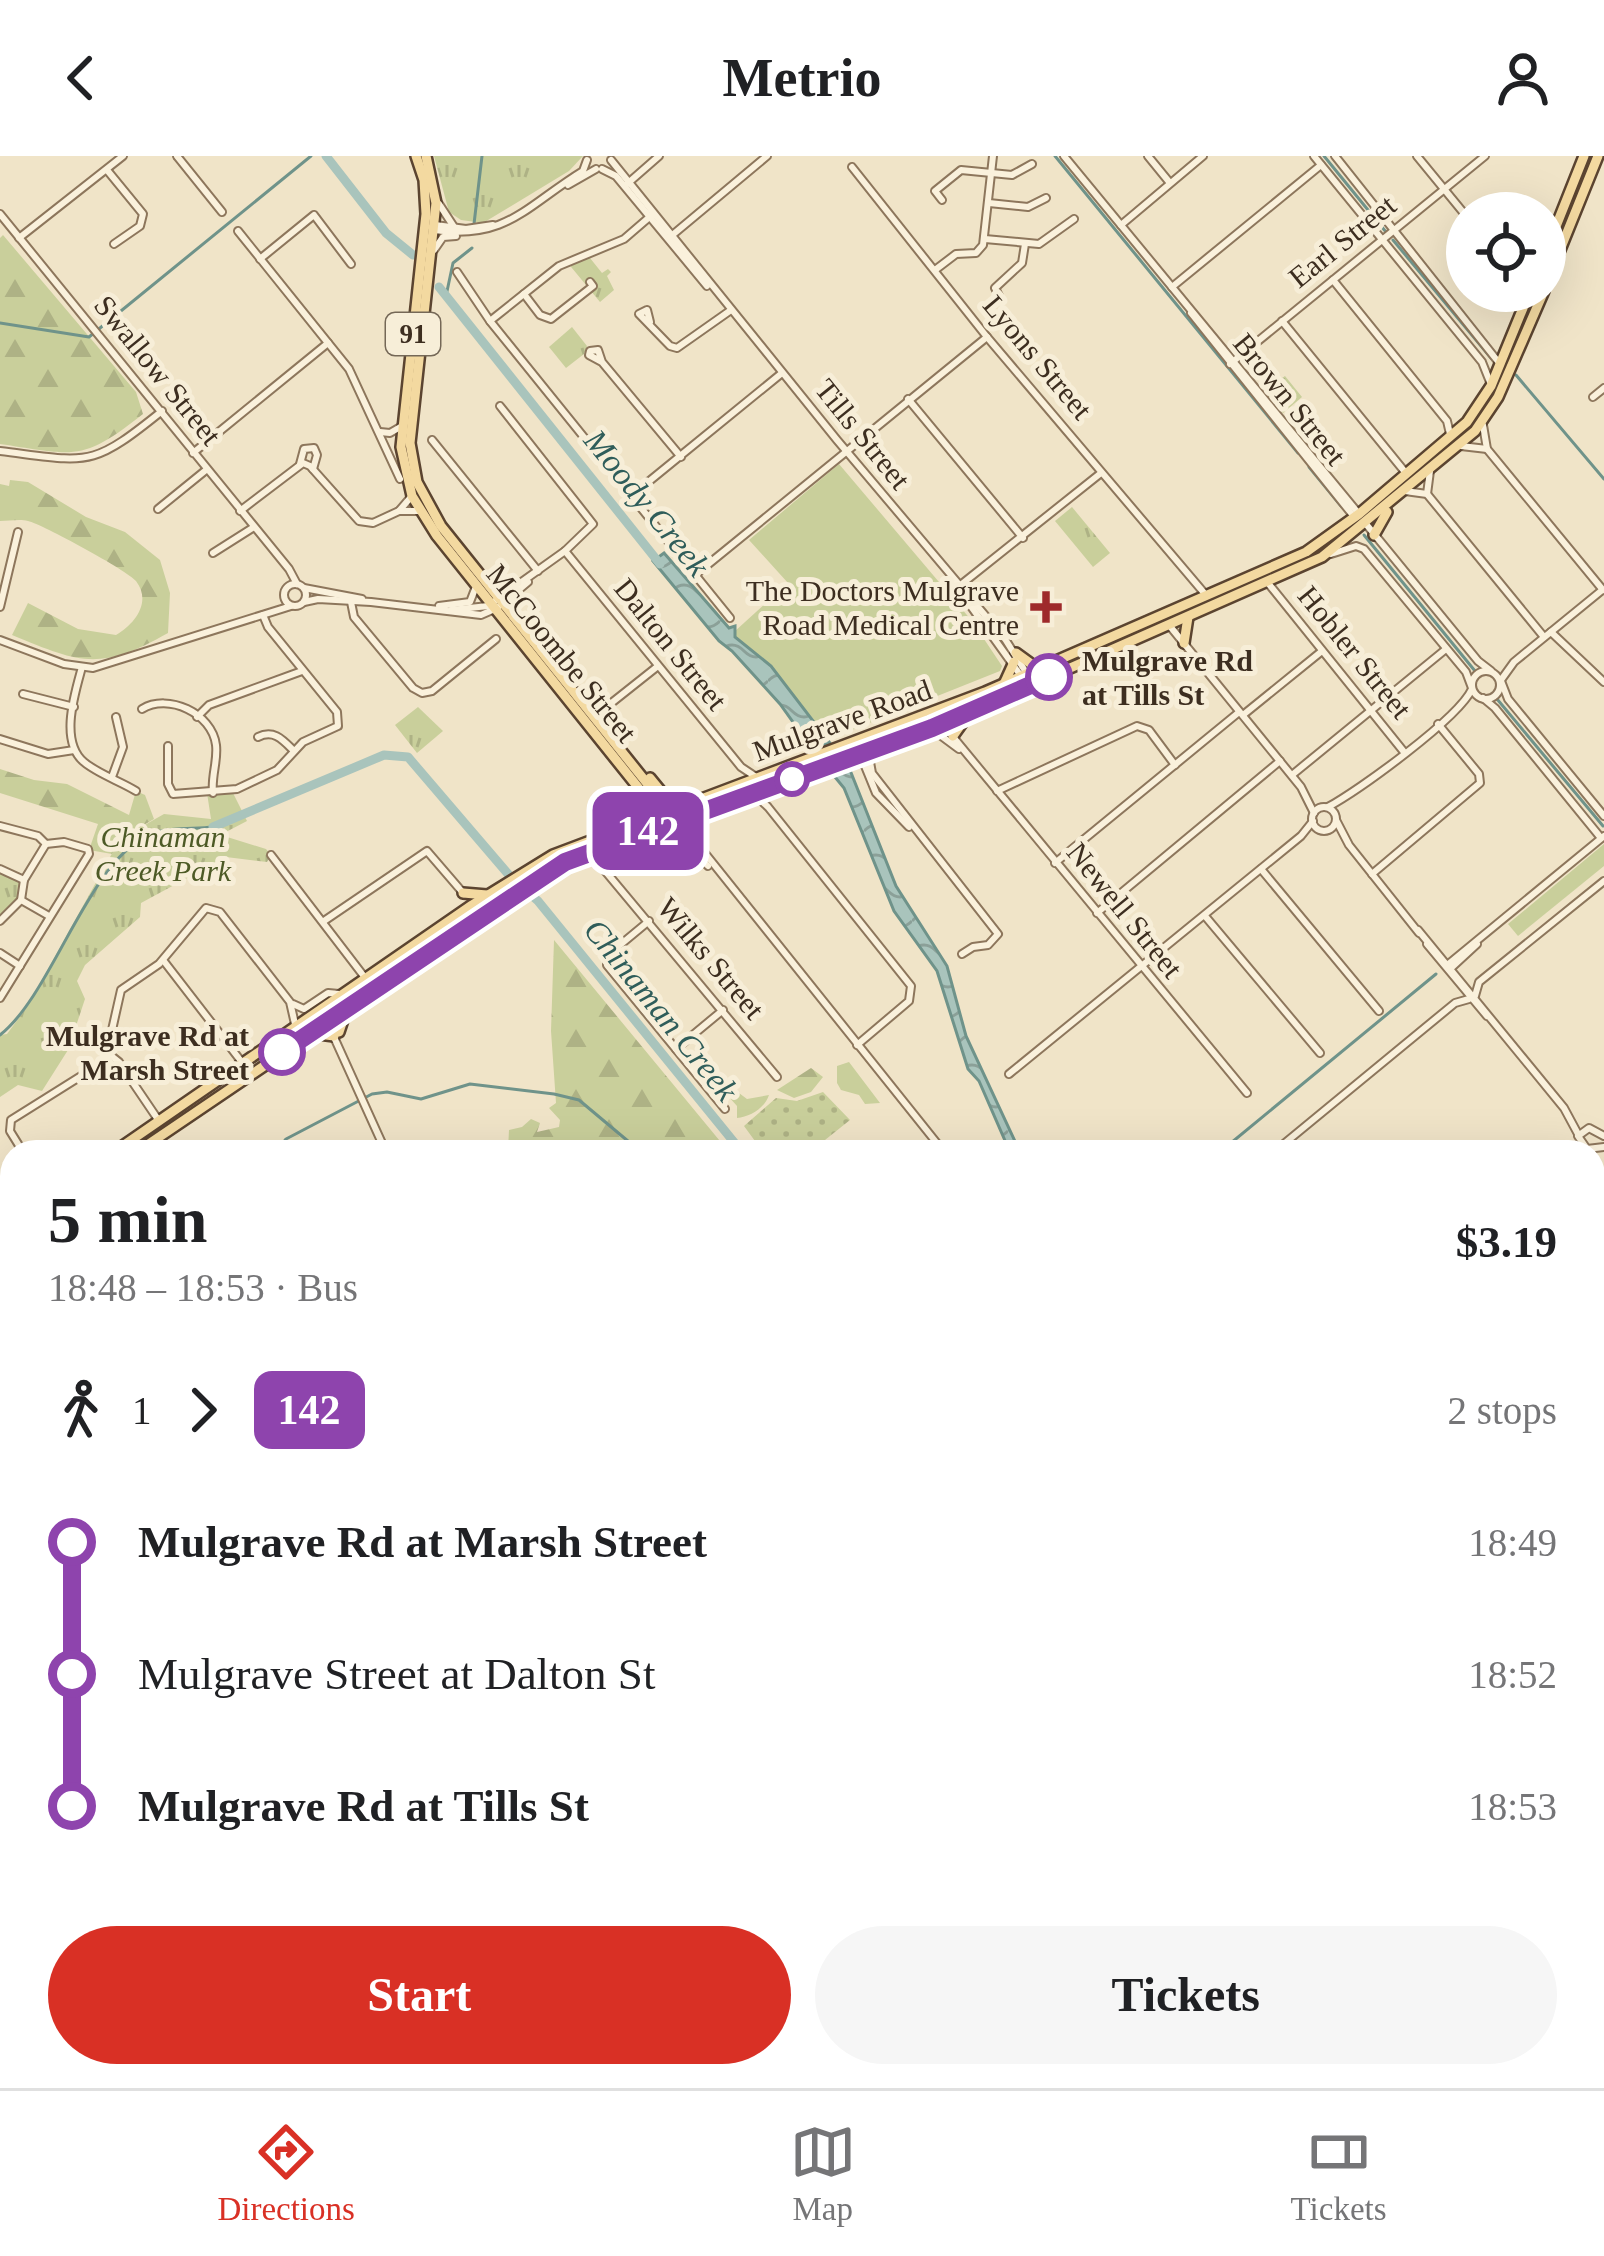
<!DOCTYPE html>
<html lang="en">
<head>
<meta charset="utf-8">
<style>
  body { margin:0; font-family:Georgia,serif; background:#f6f6f6; color:#202124; height:100vh; display:flex; flex-direction:column; font-size:45px; white-space:nowrap }
  * { box-sizing:border-box; margin:0 }
  p { font-size:39px; color:#757577 }
  .icon { flex:none; width:66px; height:66px; fill:none; stroke:currentColor; stroke-width:2; stroke-linecap:round; stroke-linejoin:round }
  .map { position:relative; flex:1; overflow:hidden }
  .panel { position:absolute; left:0px; top:984px; width:1605px; height:948px; display:flex; flex-direction:column; background:#fff; border-radius:36px 36px 0 0; box-shadow:0 12px 48px #0002 }
  .panel>* { flex:none }
  .badge { padding:0 24px; border-radius:18px; font-size:42px; line-height:78px }
  .tools { position:absolute; left:1446px; top:36px; display:grid; gap:24px }
  .tools a { display:grid; place-items:center; width:120px; height:120px; border-radius:50%; background:#fff; box-shadow:0 12px 48px #0002; font-size:60px }
  .map>.badge { position:absolute; translate:-50% -50%; box-shadow:0 0 0 6px #fff }
  .legs { display:flex; align-items:center; gap:18px; height:132px; padding:0 48px; font-size:39px }
  .legs p { margin-inline-start:auto }
  .headline { display:flex; align-items:center; justify-content:space-between; height:204px; padding:0 48px }
  h1 { font-size:66px; font-weight:700; line-height:90px }
  .button { display:flex; gap:24px; margin-top:auto; padding:24px 48px }
  .button a { flex:1; height:138px; border-radius:72px; background:#d93025; color:#fff; font-size:48px; font-weight:700; line-height:138px; text-align:center }
  .button a+a { background:#f6f6f6; color:#202124 }
  ul { padding:0 48px; list-style:none }
  li { display:flex; align-items:center; gap:42px; height:132px; font-size:45px }
  li i { display:grid; place-items:center; width:18px; height:100%; margin:0 15px; background:currentColor }
  li i::after { content:''; width:30px; height:30px; margin:-15px; border:9px solid; border-radius:50%; background:#fff }
  li p { margin-inline-start:auto }
  li:first-child i { background:linear-gradient(#0000 50%,currentColor 0) }
  li:last-child i { background:linear-gradient(currentColor 50%,#0000 0) }
  header { display:flex; justify-content:space-between; align-items:center; height:156px; padding:0 48px; background:#fff; font-size:54px; font-weight:700 }
  .dock { display:flex; justify-content:space-around; align-items:center; height:168px; border-top:3px solid #e0e0e0; background:#fff; font-size:33px; color:#757577 }
  .dock a { display:grid; justify-items:center; gap:6px }
  .dock .on { color:#d93025 }
  .map>svg:first-child { display:block }
</style>
</head>
<body>
<header><svg class="icon" aria-label="back" viewBox="0 0 24 24"><path d="M15 5l-7 7 7 7"/></svg>Metrio<svg class="icon" aria-label="person" viewBox="0 0 24 24"><circle cx="12" cy="8" r="4"/><path d="M4 21q1-7 8-7t8 7"/></svg></header>
<div class="map">
<svg width="1604" height="1932" viewBox="0 0 1604 1932">
  <defs>
    <pattern id="grass-dots" width="8" height="8" patternUnits="userSpaceOnUse" patternTransform="scale(3)"><rect width="8" height="8" fill="#c9cf9b"/><path d="M2 2h.1M6 6h.1" fill="none" stroke="#aeb285" stroke-width="1.8" stroke-linecap="round"/></pattern>
    <pattern id="forest-firs" width="22" height="20" patternUnits="userSpaceOnUse" patternTransform="scale(3)"><rect width="22" height="20" fill="#c9cf9b"/><path d="M5 1l3.5 6h-7zM16 11l3.5 6h-7z" fill="#aeb285"/></pattern>
    <pattern id="wetland-marsh" width="20" height="14" patternUnits="userSpaceOnUse" patternTransform="scale(3)"><rect width="20" height="14" fill="#c9cf9b"/><path d="M1 5h8M5 5V1M11 12h8M15 12V8" fill="none" stroke="#aeb285"/></pattern>
    <pattern id="park-tufts" width="24" height="20" patternUnits="userSpaceOnUse" patternTransform="scale(3)"><rect width="24" height="20" fill="#c9cf9b"/><path d="M3 7l-1-3M5 7V3M7 7l1-3M15 17l-1-3M17 17v-4M19 17l1-3" fill="none" stroke="#aeb285"/></pattern>
    <pattern id="water-waves" width="16" height="10" patternUnits="userSpaceOnUse" patternTransform="scale(3)"><rect width="16" height="10" fill="#a9c4bc"/><path d="M0 5q4-4 8 0t8 0" fill="none" stroke="#8ba098"/></pattern>
  </defs>
  <rect width="100%" height="100%" fill="#f0e4c8"/>
  <polygon fill="url(#grass-dots)" points="823,936 850,964 810,996 763,996 744,970 776,942 797,945"/>
  <g fill="url(#forest-firs)">
    <path d="M3,79L136,236L143,258C81,307 75,299 0,288V82Z"/>
    <path d="M10,324L28,326L86,361L125,376L160,404L170,437L168,477C99,516 80,507 12,479L28,447L78,473L116,479C135,468 152,446 136,425C128,415 42,368 28,365C20,363 9,365 0,365V328L9,330Z"/>
    <polygon points="0,613 34,624 67,628 129,659 136,635 145,639 154,663 120,683 112,698 89,694 98,668 0,637"/>
    <polygon points="554,784 729,996 611,996 591,985 562,996 508,993 509,974 522,971 531,963 540,967 537,976 559,971 560,964 549,952 556,947 551,875"/>
    <polygon points="849,906 880,947 865,948 859,939 841,934 837,927 837,910"/>
    <polygon points="811,912 823,921 811,936 794,942 777,934"/>
    <path d="M735,934L747,943L769,939C765,952 750,961 737,962V950L728,940Z"/>
    <polygon points="1593,1123 1604,1135 1604,1366 1593,1374"/>
  </g>
  <g fill="url(#wetland-marsh)">
    <path d="M1604,1790V1927C1544,1932 1483,1932 1423,1929L1415,1920H1593V1798Z"/>
    <polygon points="1317,1920 1386,1920 1396,1932 1328,1932"/>
  </g>
  <g fill="url(#park-tufts)">
    <polygon points="434,0 583,0 569,15 483,67 461,64 449,56"/>
    <polygon points="586,97 602,117 608,113 611,116 607,120 614,134 600,146 567,106"/>
    <polygon points="572,171 587,190 584,198 566,212 549,191"/>
    <polygon points="1285,220 1302,241 1283,257 1264,235"/>
    <polygon points="1072,351 1110,397 1093,411 1055,365"/>
    <polygon points="418,551 443,575 417,597 395,569"/>
    <polygon points="232,635 247,665 224,677 224,680 266,693 271,699 267,706 226,701 141,747 140,761 85,809 77,825 85,843 68,894 42,935 18,929 0,941 0,879 7,878 27,851 120,683 164,658 211,663 207,637"/>
    <polygon points="1604,688 1604,710 1518,780 1508,768"/>
    <polygon points="0,715 21,725 18,743 0,762"/>
  </g>
  <polygon fill="#c9cf9b" points="839,308 972,465 1002,510 1000,515 827,584 771,510 735,481 734,476 788,427 749,384"/>
  <g fill="url(#water-waves)" stroke="#6f938a" stroke-width="3">
    <polygon points="664,397 729,472 735,470 735,481 771,510 830,587 813,594 780,548 732,495 719,485 653,405"/>
    <polygon points="848,609 896,730 947,810 966,880 1020,996 1010,996 979,925 968,913 937,815 894,755 844,632 830,615"/>
  </g>
  <g fill="none" stroke-linecap="round" stroke-linejoin="round">
    <g stroke="#6f938a" stroke-width="3">
      <polyline points="1055,0 1298,297"/>
      <polyline points="1324,0 1386,76"/>
      <polyline points="474,68 482,0"/>
      <polyline points="1393,84 1491,202"/>
      <polyline points="446,140 453,107 472,92"/>
      <polyline points="0,167 89,181 311,0"/>
      <polyline points="1516,219 1604,323"/>
      <polyline points="1309,311 1341,350"/>
      <polyline points="1364,379 1475,515"/>
      <polyline points="1497,543 1603,670"/>
      <path d="M0,879C55,836 91,694 157,676C174,671 195,673 213,671"/>
      <polyline points="276,996 286,983 372,938 387,936 421,943 470,928 554,938 579,944 641,996"/>
      <polyline points="1220,996 1436,818"/>
      <polyline points="1593,1288 1604,1280"/>
      <polyline points="0,1371 12,1363"/>
    </g>
    <g stroke="#a9c4bc" stroke-width="9">
      <polyline points="326,0 386,77 413,99"/>
      <polyline points="439,131 660,408"/>
      <polyline points="213,671 384,599 408,601 509,719 538,745 742,996"/>
    </g>
    <defs>
      <g id="minor">
        <polyline points="177,0 222,56"/>
        <polyline points="1064,0 1359,358"/>
        <polyline points="1148,0 1170,27"/>
        <polyline points="1314,0 1482,206 1490,226"/>
        <polyline points="1335,0 1500,208"/>
        <polyline points="1417,0 1467,61"/>
        <polyline points="611,4 837,284 1005,483 1027,518"/>
        <polyline points="852,11 987,181 1205,438"/>
        <polyline points="602,13 616,20 707,130"/>
        <polyline points="107,14 143,58 140,70 114,88"/>
        <polyline points="627,28 659,0"/>
        <polyline points="568,29 596,13"/>
        <polyline points="942,44 935,35 961,14 1012,19 1032,8"/>
        <polyline points="989,47 1028,51 1046,42"/>
        <polyline points="439,48 454,71"/>
        <polyline points="0,58 289,413 297,428"/>
        <polyline points="435,69 466,73 493,69"/>
        <polyline points="1121,69 1203,0"/>
        <path d="M434,74C507,84 526,50 583,15L587,4"/>
        <polyline points="238,75 349,213 400,323"/>
        <polyline points="670,81 767,0"/>
        <polyline points="19,82 123,0"/>
        <polyline points="985,83 1039,88 1074,63"/>
        <polyline points="434,94 443,81 456,80"/>
        <polyline points="260,103 314,59 351,108"/>
        <polyline points="935,114 956,98 976,97 983,89 993,0"/>
        <polyline points="457,116 490,165 730,462"/>
        <polyline points="1333,124 1447,265 1450,278"/>
        <polyline points="1172,131 1321,9"/>
        <polyline points="524,138 540,159 551,163 593,130 590,126"/>
        <polyline points="999,140 995,132 1022,107 1025,88"/>
        <polyline points="1191,157 1355,362"/>
        <polyline points="490,165 559,110 624,83 653,58"/>
        <polyline points="1282,165 1405,316"/>
        <polyline points="650,166 647,154 639,158 670,190 677,192 731,154"/>
        <polyline points="602,206 598,194 590,195 589,199 602,206 681,301"/>
        <polyline points="1230,208 1485,0"/>
        <polyline points="1593,241 1604,232"/>
        <polyline points="908,243 1023,382"/>
        <polyline points="1483,269 1487,293 1603,434"/>
        <polyline points="380,276 390,277 402,270"/>
        <polyline points="432,284 538,415"/>
        <polyline points="1461,290 1487,293"/>
        <path d="M0,295C90,306 90,313 162,255"/>
        <polyline points="193,297 328,187"/>
        <polyline points="300,308 304,293 314,292 317,299 313,313"/>
        <polyline points="1405,335 1427,338 1544,481"/>
        <polyline points="1427,338 1430,315"/>
        <polyline points="631,340 782,217"/>
        <polyline points="411,341 399,355 420,355"/>
        <polyline points="158,353 206,314"/>
        <polyline points="240,355 303,307 310,310 359,365 373,367 399,355"/>
        <polyline points="1366,368 1478,505 1491,515"/>
        <polyline points="565,395 741,611 756,621"/>
        <polyline points="213,397 254,371"/>
        <polyline points="1331,398 1356,390 1364,393 1466,516 1472,532"/>
        <polyline points="695,419 987,181"/>
        <polyline points="1268,427 1404,596"/>
        <circle cx="295" cy="439" r="11"/>
        <polyline points="958,431 1101,317"/>
        <polyline points="304,432 362,443"/>
        <polyline points="304,446 318,443 371,446 481,459 497,452 528,426"/>
        <polyline points="351,446 354,461 413,532 422,537 432,535 496,483"/>
        <polyline points="970,449 1021,520"/>
        <polyline points="439,450 470,446 475,433"/>
        <polyline points="0,451 18,376"/>
        <polyline points="451,454 488,450 565,395 593,368 500,250"/>
        <polyline points="1169,469 1301,631 1314,657"/>
        <polyline points="1551,476 1604,526"/>
        <polyline points="0,484 64,508 93,512 291,450"/>
        <path d="M82,511C75,537 59,585 84,606C98,618 120,625 136,635"/>
        <circle cx="1486" cy="529" r="14"/>
        <polyline points="1501,524 1514,506 1601,435"/>
        <polyline points="1501,525 1508,543 1604,660"/>
        <polyline points="23,538 74,551"/>
        <polyline points="1483,542 1495,552 1601,682"/>
        <path d="M142,553C168,537 212,557 216,589C218,605 211,620 213,637"/>
        <polyline points="1243,559 1322,495"/>
        <polyline points="595,560 658,510"/>
        <polyline points="197,561 209,549 302,515"/>
        <polyline points="944,570 1247,937"/>
        <polyline points="932,573 959,593"/>
        <path d="M258,581C274,573 283,584 294,595"/>
        <polyline points="0,583 48,598 74,594"/>
        <polyline points="168,590 168,628 173,638 237,633 277,614 303,586 338,570 337,556 268,471 263,459"/>
        <polyline points="878,594 870,606 872,617 998,778 988,789 973,791 962,798"/>
        <polyline points="856,602 865,610 876,637 909,671"/>
        <polyline points="1292,619 1446,493"/>
        <polyline points="112,621 123,591 116,561"/>
        <polyline points="997,635 1137,570 1149,574 1175,609"/>
        <polyline points="754,638 768,651 911,830 909,845 857,889"/>
        <path d="M1328,651C1359,634 1458,563 1472,533"/>
        <circle cx="1324" cy="663" r="12"/>
        <polyline points="1336,664 1349,689 1419,777"/>
        <polyline points="680,666 944,996"/>
        <polyline points="668,668 708,710"/>
        <polyline points="0,670 38,680 46,688 24,724 21,744 0,765"/>
        <polyline points="591,698 777,921"/>
        <polyline points="271,699 366,823"/>
        <polyline points="1055,707 1238,557"/>
        <polyline points="0,713 24,724"/>
        <polyline points="1261,713 1379,855"/>
        <polyline points="1372,718 1480,627 1479,618 1438,568"/>
        <polyline points="21,744 49,760"/>
        <polyline points="1097,757 1280,605"/>
        <polyline points="1205,760 1320,897"/>
        <polyline points="324,765 427,695 464,738"/>
        <polyline points="649,765 608,799 607,809 725,953"/>
        <polyline points="1418,774 1564,952 1578,978"/>
        <polyline points="1427,788 1487,860"/>
        <polyline points="0,797 20,810"/>
        <polyline points="163,804 251,918"/>
        <polyline points="1446,810 1604,680"/>
        <polyline points="1451,812 1477,788"/>
        <polyline points="1475,840 1479,826 1604,725"/>
        <polyline points="0,842 89,698 88,693 64,686 46,688"/>
        <polyline points="293,848 304,853 328,837 339,838"/>
        <polyline points="333,879 386,996"/>
        <polyline points="676,893 723,854"/>
        <polyline points="109,898 119,906 159,965"/>
        <polyline points="1009,918 1301,680 1313,665"/>
        <polyline points="1604,980 1589,972 1578,980 1587,993 1604,991"/>
        <polyline points="23,996 10,975 11,964 105,905 121,834 159,808 206,752 220,756 290,846 295,868"/>
        <polyline points="1274,996 1455,847 1469,843"/>
        <polyline points="0,1046 12,1042"/>
        <polyline points="0,1146 12,1142"/>
        <polyline points="0,1233 8,1246"/>
        <polyline points="0,1354 12,1344"/>
        <polyline points="0,1426 12,1418"/>
        <polyline points="0,1504 12,1522"/>
        <polyline points="1,1596 12,1589"/>
        <polyline points="744,1920 755,1926 796,1929 773,1920"/>
        <polyline points="162,1921 270,1932"/>
        <polyline points="797,1929 829,1932"/>
        <polyline points="25,1932 25,1920"/>
        <polyline points="382,1932 383,1920"/>
        <polyline points="508,1932 513,1920"/>
        <polyline points="595,1932 601,1920"/>
        <polyline points="946,1932 951,1920"/>
        <polyline points="953,1932 954,1920"/>
        <polyline points="1012,1932 1019,1920"/>
        <polyline points="1180,1932 1181,1920"/>
      </g>
      <g id="major">
        <polyline points="416,0 424,24 426,58 401,291 412,340 437,380 661,660"/>
        <polyline points="426,0 436,47 410,287 417,326 441,370 670,656"/>
        <polyline points="1545,98 1584,0"/>
        <polyline points="1545,131 1598,0"/>
        <polyline points="1374,379 1387,356"/>
        <polyline points="1184,487 1188,461"/>
        <polyline points="1016,497 1038,513"/>
        <polyline points="1004,528 1014,506"/>
        <polyline points="953,580 968,559"/>
        <polyline points="650,622 668,644 678,649"/>
        <polyline points="616,669 631,655 641,636"/>
        <polyline points="463,737 487,739"/>
        <polyline points="339,876 347,852"/>
        <polyline points="311,877 334,880"/>
        <polyline points="114,996 472,749 553,699 985,536 1306,396 1359,358 1467,266 1491,230 1530,135"/>
        <polyline points="137,996 565,706 943,568 1322,401 1475,275 1498,241 1544,135"/>
        <polyline points="12,1203 8,1229 12,1261"/>
        <polyline points="656,1920 662,1932"/>
        <polyline points="669,1920 676,1932"/>
      </g>
      <g id="highway">
        <polyline points="1593,1394 1604,1385"/>
        <polyline points="1593,1427 1604,1419"/>
        <polyline points="976,1932 982,1920"/>
        <polyline points="990,1932 996,1920"/>
      </g>
    </defs>
    <use href="#minor" stroke="#8d765c" stroke-width="10"/>
    <use href="#major" stroke="#5b4430" stroke-width="14"/>
    <use href="#highway" stroke="#5b4430" stroke-width="16"/>
    <use href="#minor" stroke="#faf1dc" stroke-width="6"/>
    <use href="#major" stroke="#f3d9a0" stroke-width="9"/>
    <use href="#highway" stroke="#e0a458" stroke-width="12"/>
    <g stroke="#3d2e20" stroke-width="3" stroke-dasharray="21 21" stroke-linecap="butt">
      <polyline points="1593,1695 1604,1686"/>
      <polyline points="1109,1932 1124,1920"/>
    </g>
  </g>
  <g fill="none" stroke-linecap="round" stroke-linejoin="round">
    <defs>
      <polyline id="line-1" points="282,896 565,706 932,572 1049,521"/>
    </defs>
    <use href="#line-1" stroke="#fff" stroke-width="27"/>
    <use href="#line-1" stroke="#8e44ad" stroke-width="18"/>
  </g>
  <path fill="#9e2a2b" stroke="#f7eed8" stroke-width="4.5" d="M1040 433h12v12h12v12h-12v12h-12v-12h-12v-12h12z"/>
  <g fill="#fff" stroke="#8e44ad" stroke-width="6">
    <circle cx="1049" cy="521" r="21"/>
    <circle cx="792" cy="623" r="15"/>
    <circle cx="282" cy="896" r="21"/>
  </g>
  <g text-anchor="middle" dominant-baseline="central" stroke-width="10" stroke-linejoin="round" paint-order="stroke">
    <rect fill="#f7eed8" stroke="#756857" stroke-width="3" x="386" y="157" width="54" height="42" rx="9"/>
    <g font-size="27" font-weight="bold" fill="#3d2e20">
      <text x="413" y="178">91</text>
    </g>
    <g font-size="30" fill="#3d2e20" stroke="#f7eed8">
      <text transform="translate(1342 85) rotate(-39)">Earl Street</text>
      <text transform="translate(1038 201) rotate(50)">Lyons Street</text>
      <text transform="translate(158 214) rotate(51)">Swallow Street</text>
      <text transform="translate(1290 243) rotate(51)">Brown Street</text>
      <text transform="translate(863 278) rotate(51)">Tills Street</text>
      <text transform="translate(671 488) rotate(51)">Dalton Street</text>
      <text transform="translate(1355 496) rotate(51)">Hobler Street</text>
      <text transform="translate(562 497) rotate(51)">McCoombe Street</text>
      <text transform="translate(842 564) rotate(-20)">Mulgrave Road</text>
      <text transform="translate(1125 754) rotate(51)">Newell Street</text>
      <text transform="translate(711 802) rotate(50)">Wilks Street</text>
    </g>
    <g font-size="30" fill="#3d2e20" stroke="#f7eed8" text-anchor="end">
      <text x="1019" y="434">The Doctors Mulgrave<tspan x="1019" dy="34">Road Medical Centre</tspan></text>
    </g>
    <g font-size="30" font-weight="bold" fill="#3d2e20" stroke="#f7eed8" text-anchor="start">
      <text x="1082" y="504">Mulgrave Rd<tspan x="1082" dy="34">at Tills St</tspan></text>
      <text x="249" y="879" text-anchor="end">Mulgrave Rd at<tspan x="249" dy="34">Marsh Street</tspan></text>
    </g>
    <g font-size="30" font-style="italic" fill="#4d5a26" stroke="#f7eed8">
      <text x="163" y="680">Chinaman<tspan x="163" dy="34">Creek Park</tspan></text>
    </g>
    <g font-size="33" font-style="italic" fill="#2f5d5a" stroke="#f7eed8">
      <text transform="translate(647 347) rotate(51)">Moody Creek</text>
      <text transform="translate(661 854) rotate(51)">Chinaman Creek</text>
    </g>
  </g>
</svg>
<div class="tools">
<a><svg class="icon" aria-label="locate" viewBox="0 0 24 24"><circle cx="12" cy="12" r="6"/><path d="M12 2v4M12 18v4M2 12h4M18 12h4"/></svg></a>
</div>
<b class="badge" style="left:648px;top:675px;background:#8e44ad;color:#fff">142</b>
<section class="panel">
<div class="headline"><div><h1>5 min</h1><p>18:48 – 18:53 · Bus</p></div><b>$3.19</b></div>
<div class="legs"><svg class="icon" aria-label="walk" viewBox="0 0 24 24"><circle cx="13" cy="4" r="2"/><path d="M13 8l-2 6 4 7M11 14l-3 7M7 12l3-4h3l4 4"/></svg>1<svg class="icon" aria-label="forward" viewBox="0 0 24 24"><path d="M9 5l7 7-7 7"/></svg><b class="badge" style="background:#8e44ad;color:#fff">142</b><p>2 stops</p></div>
<ul>
<li><i style="color:#8e44ad"></i><b>Mulgrave Rd at Marsh Street</b><p>18:49</p></li>
<li><i style="color:#8e44ad"></i><span>Mulgrave Street at Dalton St</span><p>18:52</p></li>
<li><i style="color:#8e44ad"></i><b>Mulgrave Rd at Tills St</b><p>18:53</p></li>
</ul>
<div class="button"><a>Start</a><a>Tickets</a></div>
</section>
</div>
<nav class="dock">
<a class="on"><svg class="icon" aria-label="directions" viewBox="0 0 24 24"><path d="M12 3l9 9-9 9-9-9zM9 14v-3h6M13 9l2 2-2 2"/></svg>Directions</a>
<a><svg class="icon" aria-label="map" viewBox="0 0 24 24"><path d="M3 6l6-2 6 2 6-2v14l-6 2-6-2-6 2zM9 4v14M15 6v14"/></svg>Map</a>
<a><svg class="icon" aria-label="tickets" viewBox="0 0 24 24"><path d="M3 7h18v10H3zM15 7v10"/></svg>Tickets</a>
</nav>
</body>
</html>
